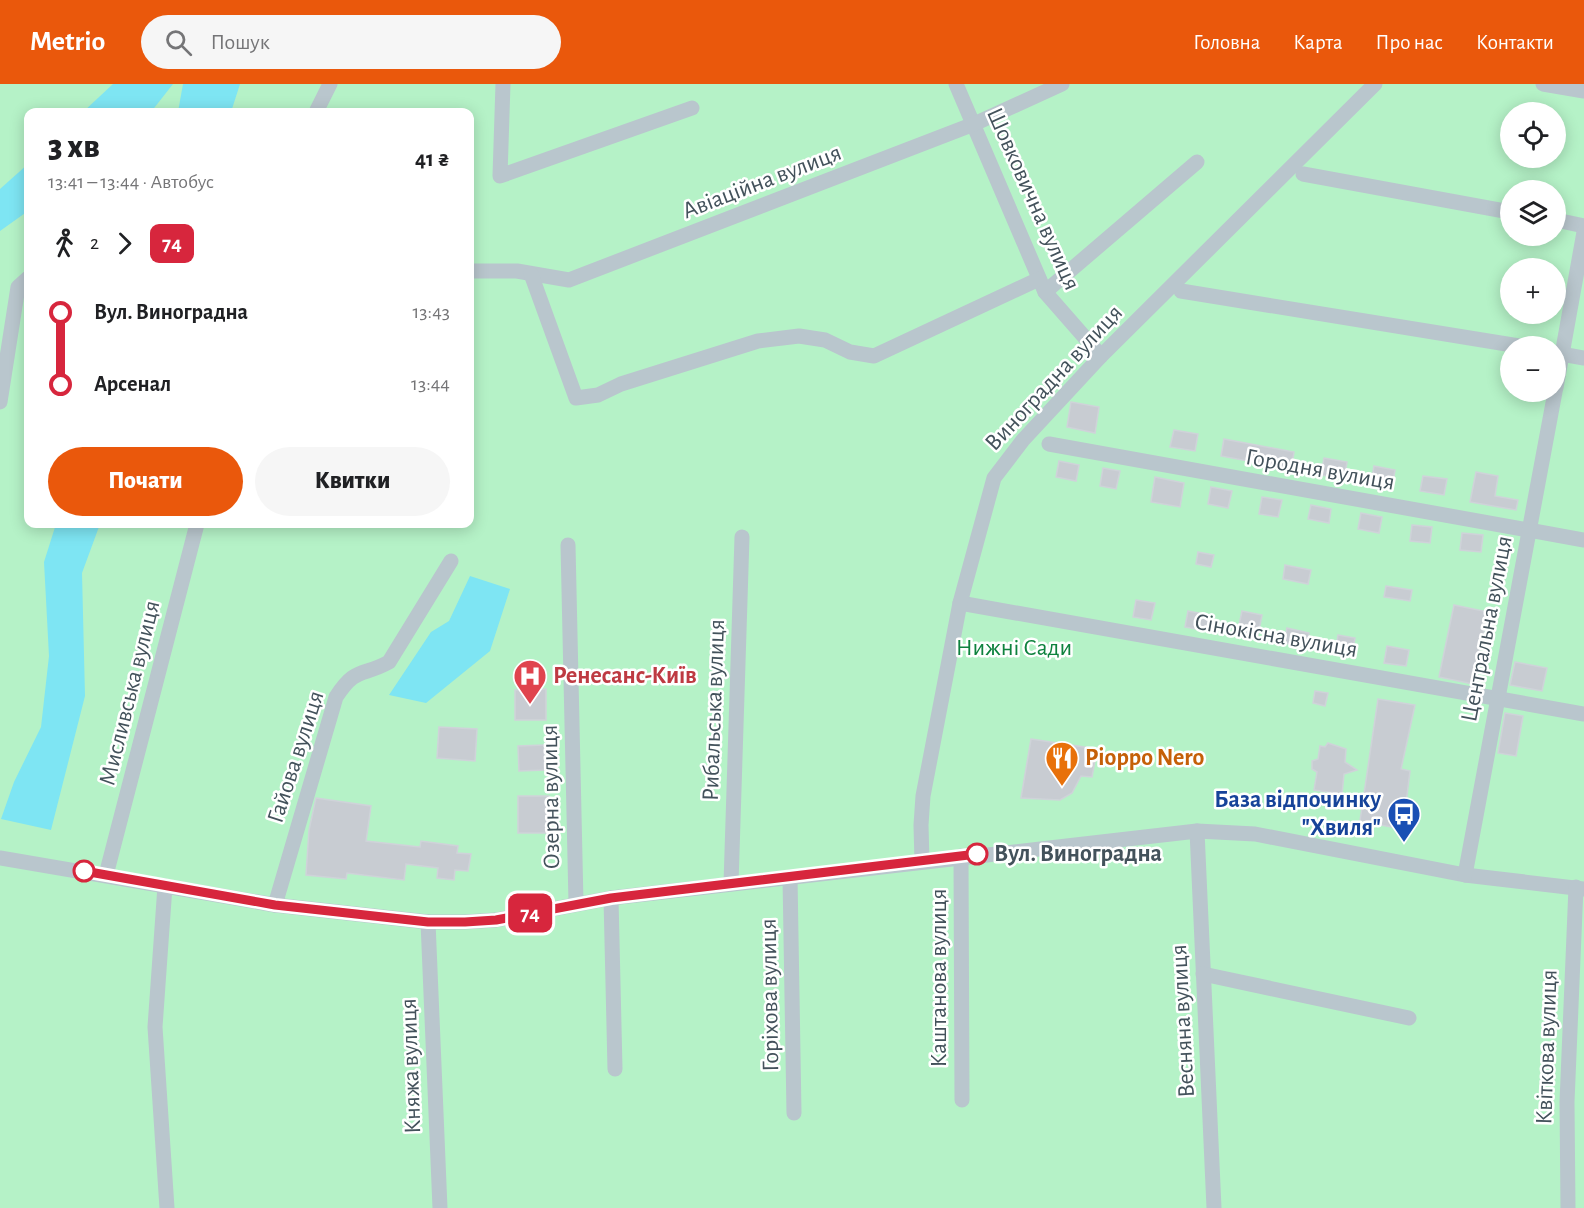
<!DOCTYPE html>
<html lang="uk">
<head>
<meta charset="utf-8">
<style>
  body { margin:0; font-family:"Alegreya Sans",sans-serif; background:#f6f6f6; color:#202124; height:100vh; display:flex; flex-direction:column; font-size:22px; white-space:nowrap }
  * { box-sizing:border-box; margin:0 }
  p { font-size:20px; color:#757577 }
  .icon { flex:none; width:33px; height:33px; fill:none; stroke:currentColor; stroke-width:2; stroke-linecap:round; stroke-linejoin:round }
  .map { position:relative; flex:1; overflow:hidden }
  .side { position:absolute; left:24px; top:24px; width:450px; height:420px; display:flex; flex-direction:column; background:#fff; border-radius:12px; box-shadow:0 3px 15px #0003 }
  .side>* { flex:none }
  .badge { padding:0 12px; border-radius:9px; font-size:21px; line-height:39px }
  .controls { position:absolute; left:1500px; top:18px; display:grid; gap:12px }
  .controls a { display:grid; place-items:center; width:66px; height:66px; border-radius:50%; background:#fff; box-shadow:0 3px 15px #0003; font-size:30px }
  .map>.badge { position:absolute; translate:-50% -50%; box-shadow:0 0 0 3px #fff }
  .legs { display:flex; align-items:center; gap:9px; height:66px; padding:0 24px; font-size:20px }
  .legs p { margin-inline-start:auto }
  .overview { display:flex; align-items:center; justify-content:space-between; height:102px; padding:0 24px }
  h1 { font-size:33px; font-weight:800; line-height:45px }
  .action { display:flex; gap:12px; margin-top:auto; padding:12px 24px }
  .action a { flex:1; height:69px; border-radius:36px; background:#ea580c; color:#fff; font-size:24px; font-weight:800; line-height:69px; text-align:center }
  .action a+a { background:#f6f6f6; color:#202124 }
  ul { padding:0 24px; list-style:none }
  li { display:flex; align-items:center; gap:21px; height:72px; font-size:22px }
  li i { display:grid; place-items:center; width:9px; height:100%; margin:0 8px; background:currentColor }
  li i::after { content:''; width:15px; height:15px; margin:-8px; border:4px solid; border-radius:50%; background:#fff }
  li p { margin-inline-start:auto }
  li:first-child i { background:linear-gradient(#0000 50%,currentColor 0) }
  li:last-child i { background:linear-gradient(currentColor 50%,#0000 0) }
  header { display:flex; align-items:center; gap:36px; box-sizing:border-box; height:84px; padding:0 30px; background:#ea580c; color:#fff }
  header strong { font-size:28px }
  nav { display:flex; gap:33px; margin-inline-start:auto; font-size:21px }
  .search { width:420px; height:54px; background:#f6f6f6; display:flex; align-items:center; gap:15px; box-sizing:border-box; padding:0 21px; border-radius:33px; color:#757577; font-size:22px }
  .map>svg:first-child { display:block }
</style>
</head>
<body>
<header>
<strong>Metrio</strong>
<div class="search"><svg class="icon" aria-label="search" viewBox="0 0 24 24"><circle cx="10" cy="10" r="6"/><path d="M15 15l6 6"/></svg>Пошук</div>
<nav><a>Головна</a><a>Карта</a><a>Про нас</a><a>Контакти</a></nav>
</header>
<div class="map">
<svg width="1584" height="1124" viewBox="0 0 1584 1124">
  <rect width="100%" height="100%" fill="#efecec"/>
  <path fill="#b5f2c7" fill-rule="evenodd" d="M0,0H1584V1124H0ZM28,28H470V440H28ZM1510,28H1556V74H1510ZM1510,106H1556V152H1510ZM1510,184H1556V230H1510ZM1510,262H1556V308H1510Z"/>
  <g fill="#7ee5f3">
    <polygon points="113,0 173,0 151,28 83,28"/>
    <polygon points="183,0 240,0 231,28 178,28"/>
    <polygon points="28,80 28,127 0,147 0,105"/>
    <polygon points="56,440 100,440 82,489 85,612 51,746 1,735 14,698 41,643 49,572 44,478"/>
    <polygon points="470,492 510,505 490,567 426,619 389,611 431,548 449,537"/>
  </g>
  <g fill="#c8ccd2" stroke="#cfd3d9" stroke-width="1.5">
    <polygon points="1071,318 1099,323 1095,349 1067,343"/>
    <polygon points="1174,346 1198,350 1195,367 1170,363"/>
    <polygon points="1224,355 1294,368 1291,385 1221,372"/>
    <polygon points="1324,374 1347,378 1344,395 1321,391"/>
    <polygon points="1059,377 1079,381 1076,397 1056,393"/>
    <polygon points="1374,382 1395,386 1392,403 1371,399"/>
    <polygon points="1103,384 1120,387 1116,405 1100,402"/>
    <polygon points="1476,388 1498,392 1495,412 1518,416 1516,426 1470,418"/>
    <polygon points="1423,392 1447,395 1444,411 1420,407"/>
    <polygon points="1155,393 1184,399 1180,423 1151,418"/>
    <polygon points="1211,403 1232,407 1228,424 1208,420"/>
    <polygon points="1262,413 1282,416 1278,433 1259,430"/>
    <polygon points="1311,421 1331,425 1329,439 1308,435"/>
    <polygon points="1361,429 1382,433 1379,449 1358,445"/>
    <polygon points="1412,441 1432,443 1430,459 1410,457"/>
    <polygon points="1462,449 1483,451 1481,468 1460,466"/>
    <polygon points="1198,468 1214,471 1211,483 1196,480"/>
    <polygon points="1285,481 1311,486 1308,500 1283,495"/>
    <polygon points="1386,502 1412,506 1410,517 1384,513"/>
    <polygon points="1136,516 1155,519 1151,536 1133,533"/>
    <polygon points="1454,521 1488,528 1473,600 1439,593"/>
    <polygon points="1188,527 1209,531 1206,547 1185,543"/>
    <polygon points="1242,527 1262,531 1257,555 1237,551"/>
    <polygon points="1287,544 1309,549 1307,564 1284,559"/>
    <polygon points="1338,551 1355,554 1351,573 1335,570"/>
    <polygon points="1387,562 1409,566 1406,582 1384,579"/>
    <polygon points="1515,578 1547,584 1542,607 1510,601"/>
    <polygon points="546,605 546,636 515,636 515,606"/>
    <polygon points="1315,607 1328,609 1325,622 1313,619"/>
    <polygon points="1378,615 1415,621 1401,685 1410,687 1406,719 1402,719 1396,744 1360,737"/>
    <polygon points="1505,629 1523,632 1516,672 1498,669"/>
    <polygon points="439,643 477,645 475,677 437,674"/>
    <polygon points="1031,655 1097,665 1092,693 1081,692 1072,709 1060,716 1021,714"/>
    <polygon points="1328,659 1346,665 1345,678 1357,686 1344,690 1342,710 1314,706 1317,688 1312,685 1312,677 1318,675 1320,662 1325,663"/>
    <polygon points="544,661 545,686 519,687 518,662"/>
    <rect x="518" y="712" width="31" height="37"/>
    <polygon points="316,714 371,722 366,757 420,763 421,757 458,762 457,769 471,770 468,787 455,786 454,796 437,794 438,784 406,780 404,796 347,789 346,795 306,791 309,746"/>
  </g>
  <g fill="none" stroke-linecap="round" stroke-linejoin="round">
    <g stroke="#b9c6cd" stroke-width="15">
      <polyline points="503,0 500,92 692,24"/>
      <polyline points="956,0 1045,208 1101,272"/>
      <polyline points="1543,0 1584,7"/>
      <polyline points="316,28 330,0"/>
      <polyline points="1303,90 1510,128"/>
      <polyline points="1556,136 1584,142"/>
      <polyline points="470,187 517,187 569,196 974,40 1062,0"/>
      <polyline points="531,190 576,314 598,311 621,300 758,257 799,252 825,256 850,268 874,272 1039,195"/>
      <polyline points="1181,207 1519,262"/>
      <polyline points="1045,208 1197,78"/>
      <polyline points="1556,269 1584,274"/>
      <polyline points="1556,304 1584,148"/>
      <polyline points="0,318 18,203 28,194"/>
      <polyline points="1049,360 1584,456"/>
      <polyline points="568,461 576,819"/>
      <polyline points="960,519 1584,630"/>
      <polyline points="1197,747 1214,1124"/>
      <polyline points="961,772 962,1016"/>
      <polyline points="0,774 275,821 428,838 465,838 496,836 611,814 1197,747 1255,750 1465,791 1584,805"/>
      <polyline points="922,778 921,741 923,712 960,519 994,394 1023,356 1101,272 1375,0"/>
      <polyline points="106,791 197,440"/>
      <polyline points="1465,791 1555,308"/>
      <polyline points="790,793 794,1029"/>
      <polyline points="731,800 742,453"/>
      <polyline points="165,802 155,943 167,1124"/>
      <polyline points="611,814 615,985"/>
      <path d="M275,821L336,613C356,582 362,593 389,578L451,477"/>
      <polyline points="428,838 440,1124"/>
      <polyline points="1203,890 1409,934"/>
      <polyline points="1568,1124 1567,1018 1576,803"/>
    </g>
  </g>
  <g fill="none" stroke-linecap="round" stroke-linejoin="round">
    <defs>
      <polyline id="line-1" points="84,787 275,821 428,838 465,838 496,836 611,814 977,770"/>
    </defs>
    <use href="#line-1" stroke="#fff" stroke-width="14"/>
    <use href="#line-1" stroke="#d7263d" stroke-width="9"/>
  </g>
  <defs>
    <symbol id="hospital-pin" viewBox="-11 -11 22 30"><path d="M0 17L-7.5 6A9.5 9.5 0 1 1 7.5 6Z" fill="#e0444e" stroke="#fff"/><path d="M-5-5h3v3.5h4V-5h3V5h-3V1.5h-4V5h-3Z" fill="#fff"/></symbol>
    <symbol id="restaurant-pin" viewBox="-11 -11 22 30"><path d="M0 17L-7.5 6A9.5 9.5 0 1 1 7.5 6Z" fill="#e8710a" stroke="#fff"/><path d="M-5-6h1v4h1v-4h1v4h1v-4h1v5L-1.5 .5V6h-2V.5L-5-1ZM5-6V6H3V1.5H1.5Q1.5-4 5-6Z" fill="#fff"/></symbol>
    <symbol id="bus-pin" viewBox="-11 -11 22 30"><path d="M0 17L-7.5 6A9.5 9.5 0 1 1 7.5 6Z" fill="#1a4fb4" stroke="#fff"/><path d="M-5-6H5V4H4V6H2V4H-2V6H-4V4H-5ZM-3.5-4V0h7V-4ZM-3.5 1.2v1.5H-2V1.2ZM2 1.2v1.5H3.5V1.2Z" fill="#fff"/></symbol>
  </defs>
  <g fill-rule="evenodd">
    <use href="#hospital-pin" x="511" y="573" width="38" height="52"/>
    <use href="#restaurant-pin" x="1043" y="655" width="38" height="52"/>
    <use href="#bus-pin" x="1385" y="711" width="38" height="52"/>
  </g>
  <g fill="#fff" stroke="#d7263d" stroke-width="3">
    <circle cx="977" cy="770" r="10"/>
    <circle cx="84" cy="787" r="10"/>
  </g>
  <g text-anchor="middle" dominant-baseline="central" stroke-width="5" stroke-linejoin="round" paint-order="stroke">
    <g font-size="24" fill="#43525b" stroke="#fff">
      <text transform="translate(762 98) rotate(-21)">Авіаційна вулиця</text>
      <text transform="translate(1033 115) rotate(66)">Шовковична вулиця</text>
      <text transform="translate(1054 294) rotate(-47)">Виноградна вулиця</text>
      <text transform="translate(1320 386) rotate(10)">Городня вулиця</text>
      <text transform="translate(1487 545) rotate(-79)">Центральна вулиця</text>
      <text transform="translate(1276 552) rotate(10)">Сінокісна вулиця</text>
      <text transform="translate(130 609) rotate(-76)">Мисливська вулиця</text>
      <text transform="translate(714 626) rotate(-88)">Рибальська вулиця</text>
      <text transform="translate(296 673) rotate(-72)">Гайова вулиця</text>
      <text transform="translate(551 713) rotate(-91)">Озерна вулиця</text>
      <text transform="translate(939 894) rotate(-90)">Каштанова вулиця</text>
      <text transform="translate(770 911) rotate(-91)">Горіхова вулиця</text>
      <text transform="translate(1183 937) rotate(-93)">Весняна вулиця</text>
      <text transform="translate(1547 963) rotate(-88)">Квіткова вулиця</text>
      <text transform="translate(411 982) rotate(-92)">Княжа вулиця</text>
    </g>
    <g font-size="24" fill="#0e823e" stroke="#fff">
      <text x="1014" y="564">Нижні Сади</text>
    </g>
    <g font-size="24" font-weight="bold" fill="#be3a42" stroke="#fff" text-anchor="start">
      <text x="553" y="592">Ренесанс-Київ</text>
    </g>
    <g font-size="24" font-weight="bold" fill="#c56008" stroke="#fff" text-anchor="start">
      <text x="1085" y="674">Pioppo Nero</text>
    </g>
    <g font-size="24" font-weight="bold" fill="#164399" stroke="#fff" text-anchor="end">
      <text x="1381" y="716">База відпочинку<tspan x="1381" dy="28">"Хвиля"</tspan></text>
    </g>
    <g font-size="24" font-weight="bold" fill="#43525b" stroke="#fff" text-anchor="start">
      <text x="994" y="770">Вул. Виноградна</text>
    </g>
  </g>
</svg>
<div class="controls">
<a><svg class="icon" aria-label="locate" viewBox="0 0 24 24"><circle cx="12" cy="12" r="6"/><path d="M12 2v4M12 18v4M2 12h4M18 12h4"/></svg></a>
<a><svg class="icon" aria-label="layers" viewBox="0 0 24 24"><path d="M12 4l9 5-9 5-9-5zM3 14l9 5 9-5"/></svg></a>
<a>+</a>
<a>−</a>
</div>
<b class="badge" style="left:530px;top:829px;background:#d7263d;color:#fff">74</b>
<section class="side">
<div class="overview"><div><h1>3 хв</h1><p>13:41 – 13:44 · Автобус</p></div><b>41 ₴</b></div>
<div class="legs"><svg class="icon" aria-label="walk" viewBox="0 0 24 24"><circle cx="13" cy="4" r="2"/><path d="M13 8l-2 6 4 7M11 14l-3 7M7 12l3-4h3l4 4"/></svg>2<svg class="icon" aria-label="forward" viewBox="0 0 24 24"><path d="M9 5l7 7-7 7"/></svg><b class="badge" style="background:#d7263d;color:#fff">74</b></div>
<ul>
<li><i style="color:#d7263d"></i><b>Вул. Виноградна</b><p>13:43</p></li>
<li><i style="color:#d7263d"></i><b>Арсенал</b><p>13:44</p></li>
</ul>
<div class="action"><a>Почати</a><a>Квитки</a></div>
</section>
</div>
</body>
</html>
